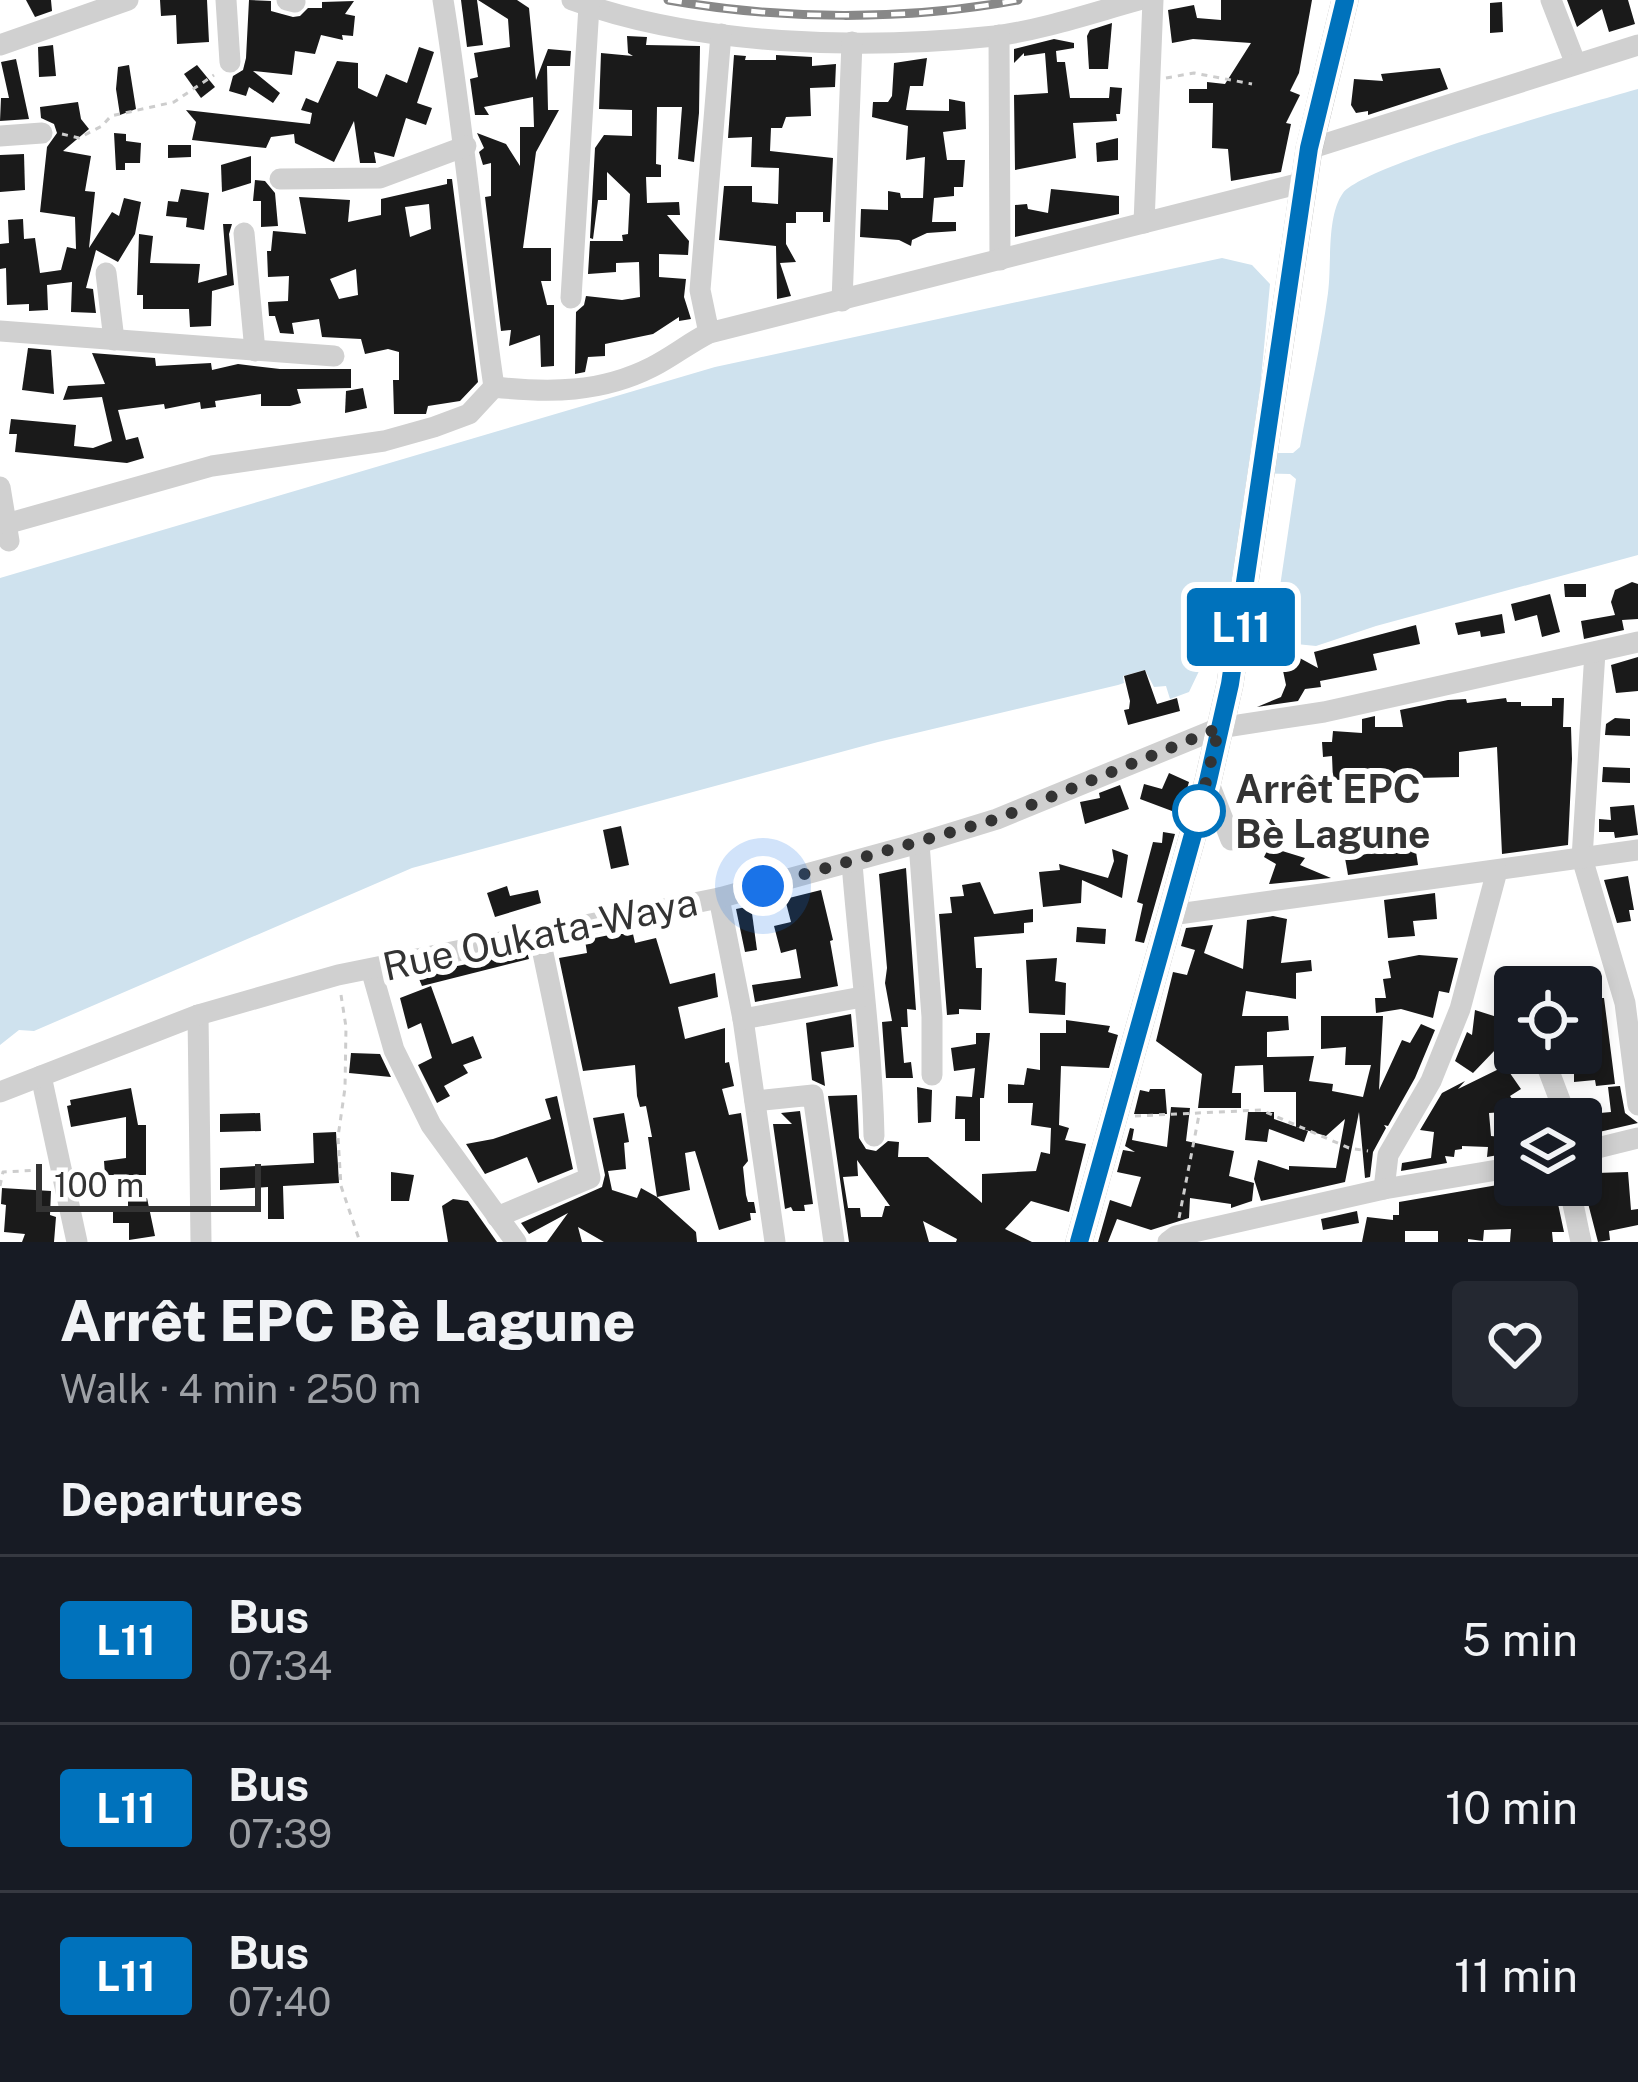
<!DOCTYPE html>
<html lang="en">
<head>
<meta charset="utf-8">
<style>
  body { margin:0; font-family:"Public Sans",sans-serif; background:#242831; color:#f1f3f6; height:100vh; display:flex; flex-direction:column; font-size:45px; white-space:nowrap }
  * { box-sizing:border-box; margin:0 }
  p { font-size:39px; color:#9ea1a6 }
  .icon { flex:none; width:66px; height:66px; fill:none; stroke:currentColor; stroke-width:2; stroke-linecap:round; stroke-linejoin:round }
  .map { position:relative; height:1242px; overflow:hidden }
  .side { display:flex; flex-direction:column; background:#171b24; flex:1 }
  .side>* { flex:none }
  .badge { padding:0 24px; border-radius:9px; font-size:42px; line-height:78px }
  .buttons { position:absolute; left:1494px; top:966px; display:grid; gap:24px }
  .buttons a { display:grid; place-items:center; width:108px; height:108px; border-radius:12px; background:#171b24; box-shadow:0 6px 18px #0003; font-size:60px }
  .scale { position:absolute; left:36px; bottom:30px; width:225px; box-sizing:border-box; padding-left:12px; border:6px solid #333; border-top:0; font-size:33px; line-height:42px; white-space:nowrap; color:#333; -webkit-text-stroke:9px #fff; paint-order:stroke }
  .you { position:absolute; width:60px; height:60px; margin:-30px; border:9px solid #fff; border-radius:50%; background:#1a73e8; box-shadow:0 0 0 18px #1a73e833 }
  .map>.badge { position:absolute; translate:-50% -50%; box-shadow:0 0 0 6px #fff }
  h2 { padding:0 60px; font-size:45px; line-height:108px }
  .round { display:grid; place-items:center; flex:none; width:126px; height:126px; border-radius:12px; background:#242831 }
  .head { display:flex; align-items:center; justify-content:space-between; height:204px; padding:0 60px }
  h1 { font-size:57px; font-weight:800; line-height:90px }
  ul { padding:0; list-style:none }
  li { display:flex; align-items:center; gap:36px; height:168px; padding:0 60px; border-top:3px solid #363941 }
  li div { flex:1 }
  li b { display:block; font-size:45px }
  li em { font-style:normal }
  li .badge { min-width:132px; font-weight:700; text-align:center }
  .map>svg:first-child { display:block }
</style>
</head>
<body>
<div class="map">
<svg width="1638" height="1242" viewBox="0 0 1638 1242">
  <rect width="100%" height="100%" fill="#fff"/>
  <path fill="#cfe2ee" d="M1638,89V555L1376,626L1316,646L1296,644L1280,637L1275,620L1296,479L1290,474L1251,473L1224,651L1210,665L1200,669L1189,692L1170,699L1166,686L1154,687L1145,670L1123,676L1124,683L1118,685L878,742L412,868L34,1031L19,1030L0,1045V578L715,367L1222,258L1252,265L1270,284L1254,453H1293L1300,447C1309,396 1321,345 1328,293C1332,264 1326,217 1343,193C1365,164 1590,103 1638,89Z"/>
  <g fill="#1a1a1a" fill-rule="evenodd">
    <polygon points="26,0 51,0 52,11 35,17"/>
    <polygon points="160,0 207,0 209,42 177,44 176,15 161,16"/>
    <polygon points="249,0 271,1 271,11 293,17 300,16 308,8 322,8 322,2 354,1 345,14 355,16 353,36 342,35 343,40 321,35 315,54 295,51 292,75 253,71 280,93 273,103 249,87 246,96 229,91 233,76 243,70 246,58"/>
    <polygon points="461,0 477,0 483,45 467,47"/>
    <polygon points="478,0 517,0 529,8 536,80 548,49 571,51 570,66 547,66 548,110 559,110 536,152 523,248 551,248 551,281 541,281 547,305 554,305 554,366 541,367 540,335 509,346 511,330 501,331 485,197 491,196 491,163 483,165 479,152 484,148 477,133 506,144 520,166 520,127 534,127 533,97 484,107 489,115 475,115 470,79 478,77 474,53 510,47 508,19"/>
    <polygon points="1221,0 1312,0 1299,73 1290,91 1300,95 1286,123 1291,124 1281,172 1231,181 1228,149 1212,148 1213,103 1189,103 1189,89 1207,89 1207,82 1225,84 1251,43 1193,39 1172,43 1168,10 1194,5 1197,18 1221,20"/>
    <polygon points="1567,0 1628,0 1635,24 1609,32 1602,9 1577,27"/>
    <polygon points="1502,2 1503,32 1490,33 1490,3"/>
    <polygon points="1112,23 1108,69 1089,69 1087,36 1090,30"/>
    <polygon points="627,36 647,37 646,45 700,46 699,113 694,162 678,159 682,107 657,107 656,164 661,165 661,177 646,177 647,203 679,202 680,215 667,215 689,241 688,255 659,254 659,277 686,279 684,297 691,319 679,321 679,317 653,334 605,344 605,356 588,357 585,372 575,374 576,312 584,305 586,296 622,300 640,297 639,262 616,263 616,272 588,274 590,241 623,241 622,235 628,234 630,194 607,172 607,200 598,200 593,239 590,238 595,148 604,135 632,136 632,110 599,109 601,53 633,56 628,53"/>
    <polygon points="1054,39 1074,43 1074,48 1056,51 1057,62 1065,62 1070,98 1109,98 1110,87 1122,88 1120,114 1116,114 1117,121 1073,123 1076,158 1015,170 1014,95 1048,93 1045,53 1024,56 1024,53 1014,63 1014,49"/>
    <polygon points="53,45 56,76 39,77 38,47"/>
    <polygon points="419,47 434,52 417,103 432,108 426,125 406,118 394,157 374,152 376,163 360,163 354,121 334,162 295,143 294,134 271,137 266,148 192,140 196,122 186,110 310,124 312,113 301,110 306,98 318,103 337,61 358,63 358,88 377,97 386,74 407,83"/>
    <polygon points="734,55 746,56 745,60 776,60 776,55 812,57 812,66 836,64 835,87 810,88 811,116 786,117 782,128 771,128 770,151 833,158 830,222 823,222 823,212 796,212 796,223 786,223 786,244 796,262 780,263 791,296 777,299 776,246 719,240 724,186 752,186 752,202 778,204 779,168 751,167 752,137 728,138"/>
    <polygon points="927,58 923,86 910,86 906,110 949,111 949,99 965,102 966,129 943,132 947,160 965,160 963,187 954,187 954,196 934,198 932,222 956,222 956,231 927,233 912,240 911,246 899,240 860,237 861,209 888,210 888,191 900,193 901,198 923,198 925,157 906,160 908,126 872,117 873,102 888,102 892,96 894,63"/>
    <polygon points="16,59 29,119 0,121 1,98 9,98 1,62"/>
    <polygon points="129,65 136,109 120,115 116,89 118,67"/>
    <polygon points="197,65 215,87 201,98 184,74"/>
    <polygon points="1440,68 1448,89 1368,115 1368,111 1356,113 1351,105 1354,79 1383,81 1381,74"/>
    <polygon points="78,102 81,119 89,129 63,151 91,156 85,191 95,192 89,248 112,212 119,216 124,198 141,202 135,234 118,262 96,250 86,288 93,289 96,313 71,312 72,282 47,285 48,310 29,311 29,304 7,305 6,268 0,269 0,244 9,243 8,220 23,219 24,239 35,238 40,273 61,270 67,247 76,249 75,217 40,212 47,147 57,133 54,124 41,118 40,107"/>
    <polygon points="114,133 126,134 126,141 141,143 140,163 125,163 125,170 116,170"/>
    <polygon points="1118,138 1118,160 1097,162 1096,143"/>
    <polygon points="168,145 191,145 191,157 168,158"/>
    <polygon points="24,154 25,190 0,192 0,155"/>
    <polygon points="251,156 251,183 222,192 221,165"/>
    <path d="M447,179H452L478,382L460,401L428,406L426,414H394L393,380H399V352L388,349L365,354L361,339L322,337L319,319L292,323L294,334L280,333L275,316H269L268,302L288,301L289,276L268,277L267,251H271L273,231L306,234L299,197L350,200L348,222L381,215V199L447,184ZM429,204L431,229L410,237L405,207ZM356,269L358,295L339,299L330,279Z"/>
    <polygon points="255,180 265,181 275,193 278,226 261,227 261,201 253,201"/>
    <polygon points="181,189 209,193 204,230 186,227 187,218 166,216 168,201 178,202"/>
    <polygon points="1051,189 1119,196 1119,214 1015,237 1015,205 1027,204 1028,209 1048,213"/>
    <polygon points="223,224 232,224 229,234 234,285 212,291 211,326 190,327 189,309 143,309 143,295 137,295 139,234 153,236 150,263 200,264 198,283 227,275"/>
    <polygon points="28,348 51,350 54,394 22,390"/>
    <polygon points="92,353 155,358 156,366 211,363 212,370 238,364 280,369 351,369 351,388 297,389 301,403 290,406 261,406 261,394 215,401 216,407 201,409 200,402 165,409 164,404 118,410 126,440 138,437 144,458 127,463 15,452 17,434 9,434 11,419 76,425 74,446 93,448 112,441 102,397 63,400 68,386 105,384"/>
    <polygon points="363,388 367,408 345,413 346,391"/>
    <polygon points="1632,582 1638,584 1638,619 1622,620 1624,630 1584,639 1581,621 1615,615 1611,602 1615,590"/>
    <polygon points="1564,584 1586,584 1586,597 1565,597"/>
    <polygon points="1550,594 1560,632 1542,637 1537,615 1515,621 1511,604"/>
    <polygon points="1502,614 1505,633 1481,637 1480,631 1458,635 1455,623"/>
    <polygon points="1416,625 1420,644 1373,654 1377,670 1320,681 1321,687 1305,689 1298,701 1257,707 1281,697 1286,685 1282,666 1262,649 1267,640 1318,668 1314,652"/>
    <polygon points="1638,657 1638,691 1616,693 1611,665"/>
    <polygon points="1145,670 1157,704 1177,698 1180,711 1128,725 1124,710 1129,709 1130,701 1124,676"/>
    <polygon points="1506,698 1507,702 1521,702 1521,706 1552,706 1552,698 1564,698 1563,727 1571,727 1572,759 1568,845 1502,854 1497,747 1459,752 1459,777 1333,780 1332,756 1323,757 1322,742 1332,742 1333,731 1362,733 1362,719 1375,716 1375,727 1403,727 1400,710 1448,700 1466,699 1467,703"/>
    <polygon points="1615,718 1630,719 1630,736 1605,735 1606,724"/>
    <polygon points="1603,767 1630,768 1630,783 1602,782"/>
    <polygon points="1169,773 1189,782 1180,814 1140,799 1144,784 1162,789"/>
    <polygon points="1120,785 1129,809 1085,824 1080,802 1100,798 1099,793"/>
    <polygon points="1634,805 1638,835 1615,838 1614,832 1599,832 1599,819 1611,820 1610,807"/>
    <polygon points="621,826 629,865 611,869 603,830"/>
    <polygon points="1163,832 1175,834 1144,943 1135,941 1143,904 1137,902 1153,842 1162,843"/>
    <polygon points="1415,845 1418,865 1348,875 1345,858"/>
    <polygon points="1269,847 1305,858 1300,865 1331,878 1269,884 1276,864 1264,857"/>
    <polygon points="1112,849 1128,855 1122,898 1082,880 1081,903 1043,907 1039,872 1060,870 1059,864 1108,878 1114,861"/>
    <polygon points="906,868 916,1010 907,1009 908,1027 901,1027 904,1063 911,1062 913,1078 886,1078 882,1022 892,1021 885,983 887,968 879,874"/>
    <polygon points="1628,876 1634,910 1629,910 1631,921 1617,923 1604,880"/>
    <polygon points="980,882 994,914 1033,909 1033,922 1024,923 1024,933 974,937 976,968 982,968 981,1010 959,1009 959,1014 947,1015 939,914 952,913 950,897 964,896 962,885"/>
    <polygon points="507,886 510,896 538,890 541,903 495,917 487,893"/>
    <polygon points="821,890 833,940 830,941 838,986 755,1002 752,985 801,978 796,949 781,953 774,926 791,922 785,899"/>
    <polygon points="1435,893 1437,919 1413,921 1415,936 1388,938 1384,900"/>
    <polygon points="751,906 757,950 745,952 736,909"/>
    <polygon points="1273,916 1287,919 1281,963 1311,960 1312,971 1296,973 1296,999 1246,991 1242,1016 1288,1016 1289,1030 1267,1032 1267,1057 1314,1056 1309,1081 1333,1084 1332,1091 1363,1097 1371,1065 1345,1065 1346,1047 1321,1049 1321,1016 1383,1016 1379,1090 1402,1040 1410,1043 1421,1024 1435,1030 1415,1078 1388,1126 1384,1125 1386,1128 1373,1152 1370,1177 1365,1178 1359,1112 1345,1182 1261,1201 1254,1179 1258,1160 1289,1170 1289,1166 1336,1168 1345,1119 1326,1136 1296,1127 1296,1092 1264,1092 1263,1065 1235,1066 1232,1093 1241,1093 1241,1108 1198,1108 1202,1074 1156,1041 1173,972 1187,975 1195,950 1181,946 1186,928 1213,925 1204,953 1243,969 1247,920"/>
    <polygon points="1077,927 1106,929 1105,944 1076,942"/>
    <polygon points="614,934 633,934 635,943 656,938 670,984 715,973 718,997 678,1007 685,1039 725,1028 725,1063 729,1062 734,1086 722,1089 729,1115 741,1113 748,1161 743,1167 746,1195 748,1202 754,1202 756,1213 750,1213 751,1220 719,1230 695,1151 685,1153 690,1190 657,1197 696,1232 697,1242 604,1242 578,1227 582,1242 547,1242 568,1213 529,1234 521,1223 602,1187 605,1175 593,1118 624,1113 629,1142 624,1143 626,1169 608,1171 612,1190 637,1198 641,1188 657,1197 648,1137 652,1137 646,1106 640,1107 637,1096 635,1065 583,1071 559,958 587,953 585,940"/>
    <polygon points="527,952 529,959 422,986 417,974"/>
    <polygon points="1419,955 1458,958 1449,993 1439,991 1433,1018 1401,1009 1376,1013 1375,998 1386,998 1383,979 1391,978 1388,961"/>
    <polygon points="1057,958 1055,981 1066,983 1065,1015 1029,1013 1026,960"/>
    <polygon points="431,986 452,1044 473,1036 482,1058 463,1065 468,1073 444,1086 450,1096 437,1103 418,1065 432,1058 421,1023 408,1029 400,998"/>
    <polygon points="1586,998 1604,998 1615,1084 1596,1086 1595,1080 1574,1082 1574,1061 1581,1061 1581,1008 1586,1008"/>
    <polygon points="1475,1010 1497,1017 1496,1049 1473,1073 1455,1061 1467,1032 1472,1035"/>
    <polygon points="851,1014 854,1047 821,1052 825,1086 812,1080 806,1023"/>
    <path d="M1066,1020L1110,1026L1108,1032L1118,1035L1109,1068L1061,1066L1059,1125L1069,1128L1065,1140L1086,1144L1069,1212L1031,1201L1005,1229L1032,1242H956L957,1239L923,1221L929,1242H849L828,1096L857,1095L859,1138L866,1149L876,1151L888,1141L899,1142L898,1157H928L982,1203V1174L1036,1171L1041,1152L1050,1154L1051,1128L1031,1125L1033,1103H1008V1084L1024,1085L1027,1068L1040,1070V1033H1066ZM857,1160L890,1206H885L882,1217H861L860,1208H848L843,1177L858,1176Z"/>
    <polygon points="976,1033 990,1033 984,1098 980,1098 980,1141 965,1141 965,1119 955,1119 956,1096 972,1097 975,1068 954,1071 951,1048 976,1044"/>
    <polygon points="351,1053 380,1054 391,1077 349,1073"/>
    <polygon points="1505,1066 1521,1089 1510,1096 1515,1103 1504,1112 1489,1113 1491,1136 1513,1138 1515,1152 1487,1157 1488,1147 1462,1146 1462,1149 1455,1150 1454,1157 1445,1156 1447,1163 1401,1171 1402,1163 1431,1158 1434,1132 1420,1130 1442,1093 1465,1081 1458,1089"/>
    <polygon points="1620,1086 1625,1113 1638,1123 1586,1135 1584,1124 1601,1121 1600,1113 1611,1112 1608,1087"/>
    <polygon points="917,1087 932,1090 931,1122 918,1123"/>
    <polygon points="131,1088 138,1125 146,1125 146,1175 105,1175 104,1161 126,1158 126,1117 71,1127 67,1106 71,1105 70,1100"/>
    <polygon points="1150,1089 1165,1089 1167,1114 1134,1114 1140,1090 1149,1092"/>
    <polygon points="557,1096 573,1169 538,1183 527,1157 485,1174 466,1144 493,1139 551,1119 545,1099"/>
    <polygon points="1171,1107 1190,1108 1186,1141 1234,1151 1229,1176 1254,1183 1252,1201 1231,1208 1231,1204 1190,1198 1189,1218 1151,1230 1117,1219 1108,1242 1098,1242 1110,1200 1131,1207 1141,1177 1117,1172 1123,1150 1135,1152 1125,1146 1130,1128 1134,1129 1132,1140 1167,1147"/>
    <polygon points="800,1111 813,1204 804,1205 805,1211 793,1211 791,1207 785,1209 773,1124 792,1124 781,1113"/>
    <polygon points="1248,1112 1274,1112 1274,1119 1308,1131 1304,1142 1269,1129 1267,1142 1245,1140"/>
    <polygon points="260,1113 261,1131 220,1132 220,1114"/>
    <polygon points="336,1132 339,1183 283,1186 284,1219 268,1219 268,1187 220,1190 220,1168 314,1163 313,1133"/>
    <polygon points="1595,1165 1596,1173 1628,1172 1631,1210 1638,1209 1638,1225 1609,1231 1610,1240 1598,1242 1581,1176 1581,1167"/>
    <polygon points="391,1172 414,1175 409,1201 391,1201"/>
    <polygon points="1515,1182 1554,1185 1564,1232 1552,1232 1553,1242 1510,1242 1511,1229 1484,1230 1483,1241 1468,1239 1468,1242 1438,1242 1438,1231 1405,1231 1405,1242 1362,1242 1367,1217 1393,1220 1393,1215 1399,1215 1399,1202"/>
    <polygon points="2,1188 51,1191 50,1215 56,1217 54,1242 22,1242 25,1234 4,1232 6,1205 1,1204"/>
    <polygon points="128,1198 147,1198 155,1236 129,1240 129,1223 113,1223 113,1208 128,1208"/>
    <polygon points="453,1199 468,1201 497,1242 448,1242 442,1206"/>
    <polygon points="1357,1211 1359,1223 1323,1230 1321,1219"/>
  </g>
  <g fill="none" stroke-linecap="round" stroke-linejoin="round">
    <g stroke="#cdcdcd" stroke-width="3" stroke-dasharray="6 6" stroke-linecap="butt">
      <polyline points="1166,78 1194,73 1252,84"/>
      <polyline points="62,134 79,138 102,126 111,116 174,102 214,75"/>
      <polyline points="341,995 346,1027 345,1088 338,1137 341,1186 360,1242"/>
      <polyline points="1135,1116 1261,1110 1349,1148 1368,1151"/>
      <polyline points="0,1186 3,1172 40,1170"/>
      <polyline points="1179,1218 1199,1115"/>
    </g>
    <g stroke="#d0d0d0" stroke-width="21">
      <polyline points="226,0 230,62"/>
      <polyline points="287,0 295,2"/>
      <path d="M443,0C464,129 475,258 494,387"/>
      <path d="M572,0C697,46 863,50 995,36C1042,30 1092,13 1139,0"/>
      <polyline points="1551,0 1575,62"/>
      <polyline points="999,35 1000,260"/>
      <polyline points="0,45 128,0"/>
      <polyline points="0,136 42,133"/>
      <polyline points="1309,149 1638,45"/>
      <polyline points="280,179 380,178 466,146"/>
      <polyline points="1144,223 1153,0"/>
      <polyline points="244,233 255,351"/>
      <polyline points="106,273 114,340"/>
      <polyline points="571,298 589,6"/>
      <polyline points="842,301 852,42"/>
      <polyline points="0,331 334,356"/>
      <polyline points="709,333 700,290 721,34"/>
      <polyline points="0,487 9,541"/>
      <path d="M6,524L212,466L384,441L434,427L469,414L494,387C549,393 601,393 652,367C672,357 689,343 709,333L1305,182"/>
      <polyline points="1595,652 1582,858 1625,1003 1638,1105"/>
      <polyline points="1208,781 1231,840"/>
      <polyline points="919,843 932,1017 932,1075"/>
      <path d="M852,863C859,954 872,1044 874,1136"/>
      <polyline points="719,898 743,1019 775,1242"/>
      <polyline points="1171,915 1638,850"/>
      <polyline points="371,969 394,1050 431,1125 516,1242"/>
      <polyline points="198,1015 201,1242"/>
      <polyline points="743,1019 862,997"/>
      <polyline points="1542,1053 1567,1119"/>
      <polyline points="41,1076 77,1242"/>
      <polyline points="0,1092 198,1015 338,975 719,898 919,843 997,819 1219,728 1324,712 1638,642"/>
      <polyline points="755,1101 813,1095 834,1242"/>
      <polyline points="1581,1152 1638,1138"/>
      <polyline points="1569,1185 1581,1242"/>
      <polyline points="1384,1189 1388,1155 1431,1081 1460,1009 1497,871"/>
      <polyline points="497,1217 590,1178 539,934"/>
      <polyline points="1168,1242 1176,1236 1384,1189 1515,1167"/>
    </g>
    <polyline stroke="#ababab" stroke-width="27" points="1079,1242 1208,781 1230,684 1309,149 1345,0"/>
    <defs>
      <path id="rail" d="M668,0C781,20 906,21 1018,0"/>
    </defs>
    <use href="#rail" stroke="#888" stroke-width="9"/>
    <use href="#rail" stroke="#fff" stroke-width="4.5" stroke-dasharray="14" stroke-linecap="butt"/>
  </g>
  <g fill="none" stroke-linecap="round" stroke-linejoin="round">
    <defs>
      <polyline id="line" points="1079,1242 1208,781 1230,684 1309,148 1345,0"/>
    </defs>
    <use href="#line" stroke="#fff" stroke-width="27"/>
    <use href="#line" stroke="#0072bc" stroke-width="18"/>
    <polyline stroke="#333" stroke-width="12" stroke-dasharray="0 21.6" points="763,886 997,819 1219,728 1199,811"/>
  </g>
  <circle fill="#fff" stroke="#0072bc" stroke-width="6" cx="1199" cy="811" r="24"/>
  <g text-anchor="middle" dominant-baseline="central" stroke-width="12" stroke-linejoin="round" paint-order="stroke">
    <g font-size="39" font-weight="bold" fill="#333" stroke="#fff" text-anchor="start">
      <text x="1235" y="789">Arrêt EPC<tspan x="1235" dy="45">Bè Lagune</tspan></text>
    </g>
    <g font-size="39" fill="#333" stroke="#fff">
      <text transform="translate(540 934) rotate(-12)">Rue Oukata-Waya</text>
    </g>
  </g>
</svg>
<div class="buttons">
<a><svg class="icon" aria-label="locate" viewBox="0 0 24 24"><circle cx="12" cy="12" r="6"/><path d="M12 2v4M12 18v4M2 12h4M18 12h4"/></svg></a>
<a><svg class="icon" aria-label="layers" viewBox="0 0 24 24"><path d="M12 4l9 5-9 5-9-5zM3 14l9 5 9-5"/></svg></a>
</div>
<div class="scale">100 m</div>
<div class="you" style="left:763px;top:886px"></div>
<b class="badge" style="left:1241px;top:627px;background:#0072bc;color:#fff">L11</b>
</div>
<section class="side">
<div class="head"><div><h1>Arrêt EPC Bè Lagune</h1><p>Walk · 4 min · 250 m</p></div><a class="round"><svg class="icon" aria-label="heart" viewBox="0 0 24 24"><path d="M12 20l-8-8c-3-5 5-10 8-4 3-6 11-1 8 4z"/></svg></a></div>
<h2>Departures</h2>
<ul>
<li><span class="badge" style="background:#0072bc;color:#fff">L11</span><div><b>Bus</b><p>07:34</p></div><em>5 min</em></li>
<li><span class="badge" style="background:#0072bc;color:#fff">L11</span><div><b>Bus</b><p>07:39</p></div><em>10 min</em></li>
<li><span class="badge" style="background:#0072bc;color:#fff">L11</span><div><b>Bus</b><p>07:40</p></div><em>11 min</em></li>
</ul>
</section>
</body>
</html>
